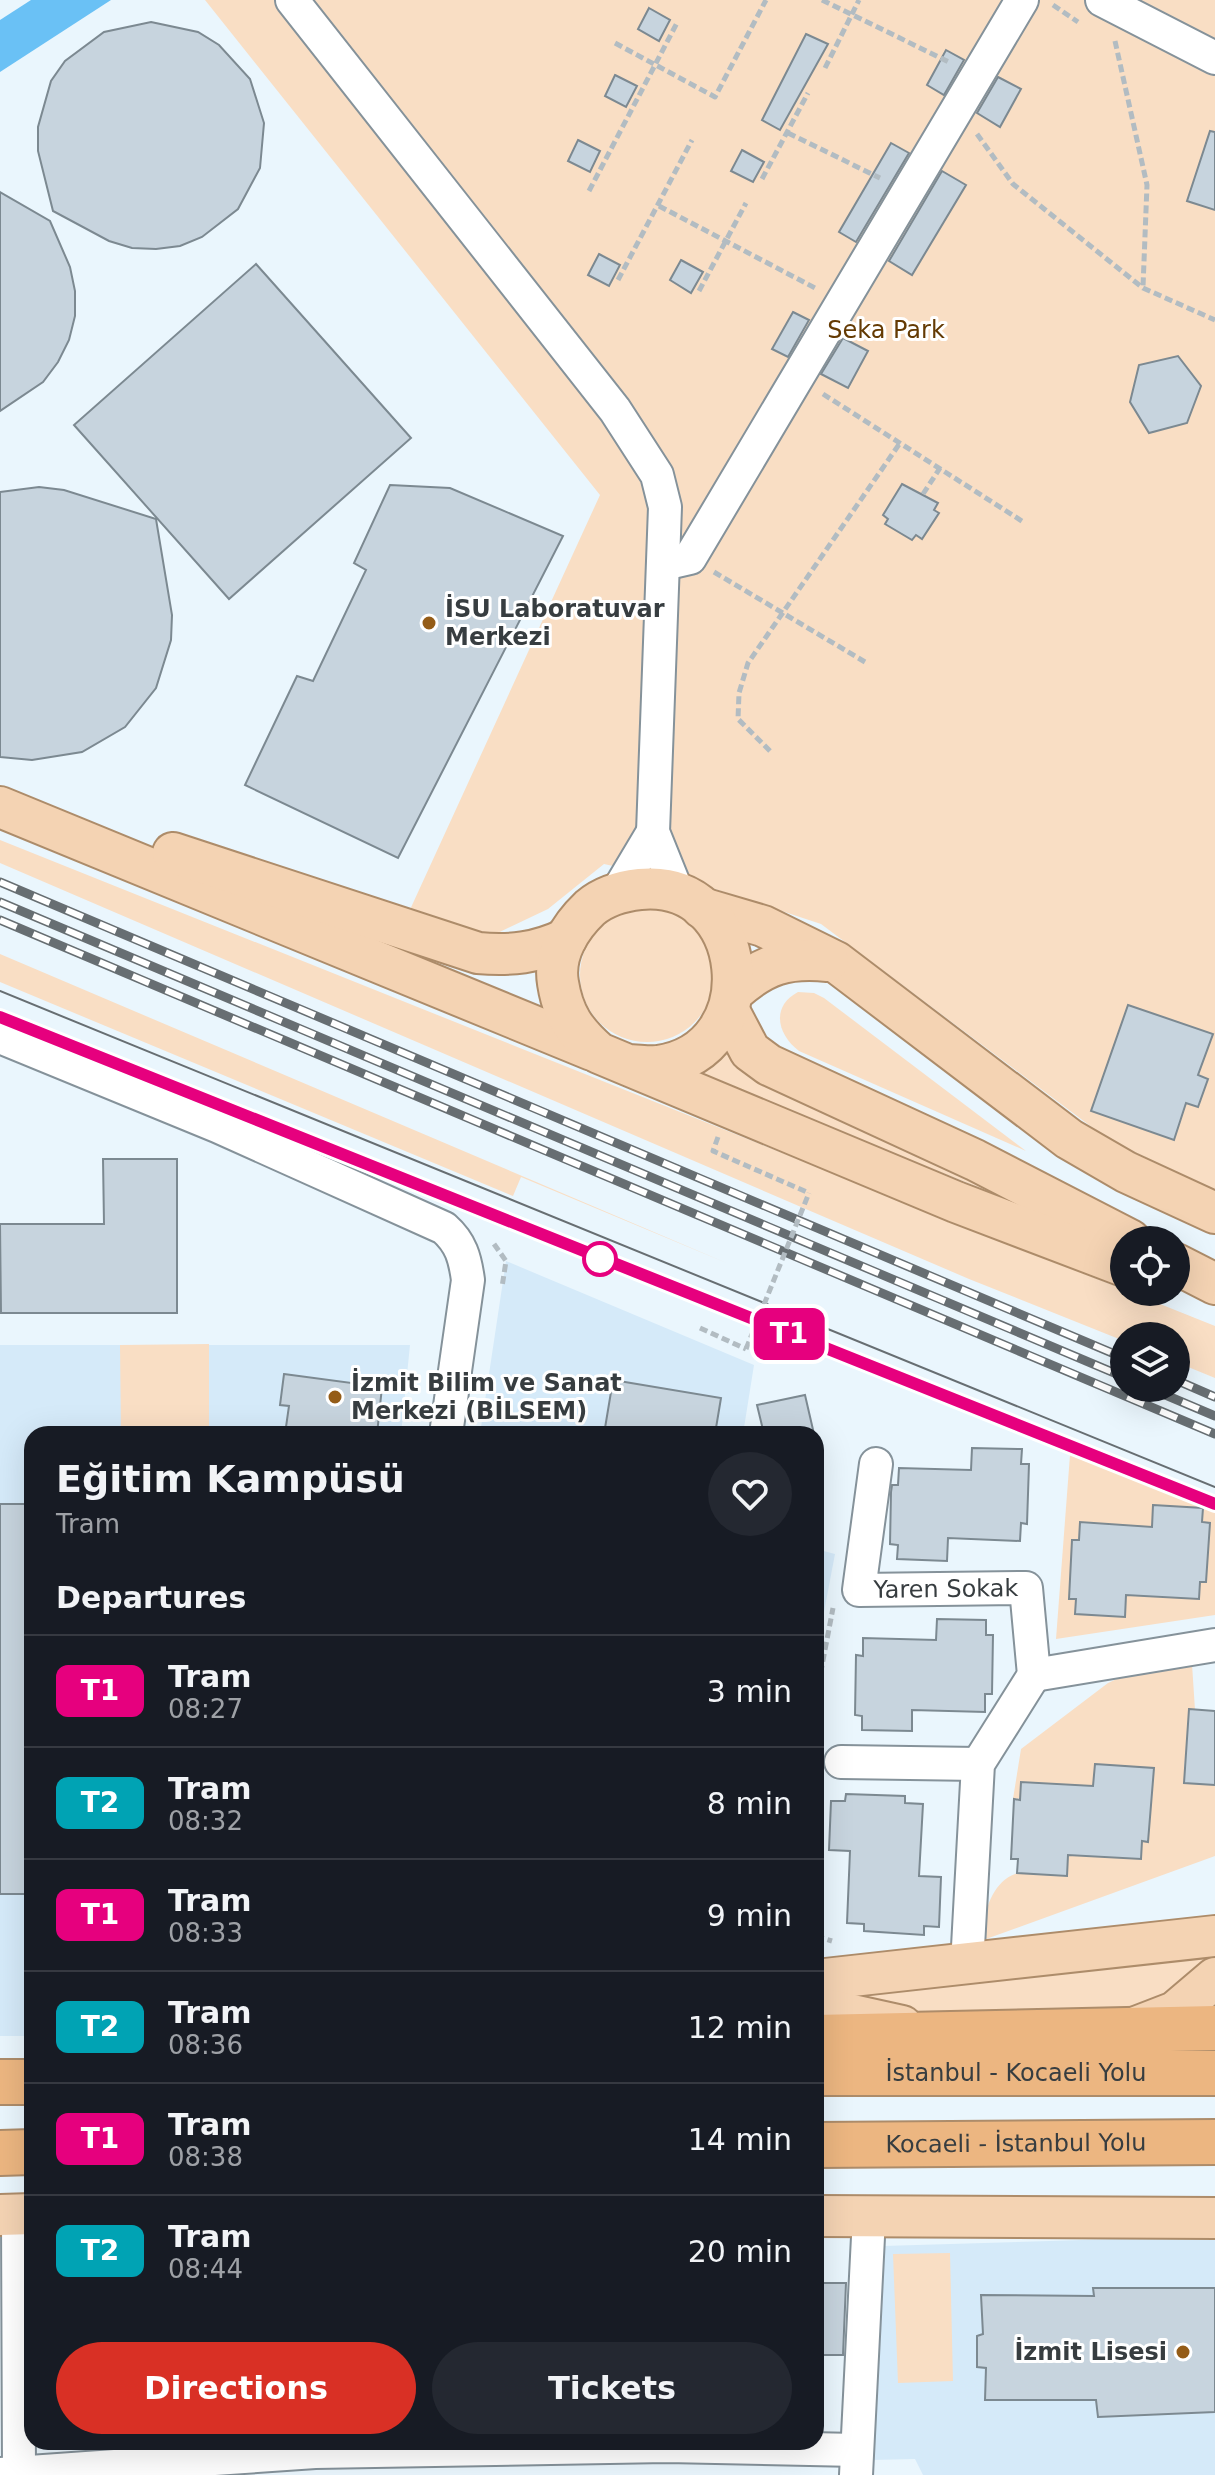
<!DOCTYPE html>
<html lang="en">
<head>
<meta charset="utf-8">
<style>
  body { margin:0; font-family:"DejaVu Sans",sans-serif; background:#242831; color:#f1f3f6; height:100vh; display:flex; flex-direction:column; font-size:30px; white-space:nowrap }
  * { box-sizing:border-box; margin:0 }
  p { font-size:26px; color:#9ea1a6 }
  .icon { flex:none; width:44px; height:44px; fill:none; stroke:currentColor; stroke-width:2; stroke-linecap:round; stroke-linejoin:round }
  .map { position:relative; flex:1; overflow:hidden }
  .side { position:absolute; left:24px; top:1426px; width:800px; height:1024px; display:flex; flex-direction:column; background:#171b24; border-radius:24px; box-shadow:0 8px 32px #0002 }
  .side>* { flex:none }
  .badge { padding:0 16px; border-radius:12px; font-size:28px; line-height:52px }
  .buttons { position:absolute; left:1110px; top:1226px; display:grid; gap:16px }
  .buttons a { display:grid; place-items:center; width:80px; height:80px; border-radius:50%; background:#171b24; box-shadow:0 8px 32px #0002; font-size:40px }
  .map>.badge { position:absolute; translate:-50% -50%; box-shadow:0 0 0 4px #fff }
  h2 { padding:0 32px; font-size:30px; line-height:72px }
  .round { display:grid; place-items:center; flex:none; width:84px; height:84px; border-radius:42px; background:#242831 }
  .overview { display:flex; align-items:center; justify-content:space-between; height:136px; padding:0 32px }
  h1 { font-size:38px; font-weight:700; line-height:60px }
  .primary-button { display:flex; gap:16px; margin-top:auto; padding:16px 32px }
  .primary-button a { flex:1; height:92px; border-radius:48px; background:#d93025; color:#fff; font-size:32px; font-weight:700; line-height:92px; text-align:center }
  .primary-button a+a { background:#242831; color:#f1f3f6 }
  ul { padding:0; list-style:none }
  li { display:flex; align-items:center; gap:24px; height:112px; padding:0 32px; border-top:2px solid #363941 }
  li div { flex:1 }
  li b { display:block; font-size:30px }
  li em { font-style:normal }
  li .badge { min-width:88px; font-weight:700; text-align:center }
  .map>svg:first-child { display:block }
</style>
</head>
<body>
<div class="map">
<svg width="1215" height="2475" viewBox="0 0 1215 2475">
  <rect width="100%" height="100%" fill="#eaf6fd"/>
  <g fill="#d5eaf9">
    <polygon points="506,1261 754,1365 743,1434 480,1434"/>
    <polygon points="0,1345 410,1345 401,1434 32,1434 32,2036 0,2036"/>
    <polygon points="816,1549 835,1554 816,1654"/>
    <polygon points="1215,2236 1215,2475 923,2475 915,2459 872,2460 883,2246"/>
  </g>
  <g fill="#f9dec4">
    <polygon points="205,0 1215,0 1215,1190 1109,1140 821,924 712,888 604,864 548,909 483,940 408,914 600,495"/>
    <polygon points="0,840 1215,1326 1215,1378 1176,1362 1176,1336 1124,1336 1124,1341 969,1279 0,863"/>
    <circle cx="647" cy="975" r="67"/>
    <polygon points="0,954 729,1264 521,1177 513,1196 0,982"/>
    <path d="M798,992L814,993L824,998L1026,1151L799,1051C778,1035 770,1007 798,992Z"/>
    <polygon points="727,1053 751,1079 998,1188 995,1194 696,1074 716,1064"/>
    <polygon points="209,1344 209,1434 121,1434 120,1345"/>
    <polygon points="1070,1455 1215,1512 1215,1615 1056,1639"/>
    <path d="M1192,1664L1195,1710L1189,1709L1193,1752L1186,1751L1184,1768L1215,1785V1856L986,1939C980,1917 992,1882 1015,1874C1029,1870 1052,1875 1067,1876L1069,1849L1148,1841L1144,1799H1152L1153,1783L1093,1793L1013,1799L1021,1749L1108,1683L1145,1666Z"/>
    <polygon points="1215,1953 1200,1971 1148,2012 946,2026 816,1989"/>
    <polygon points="950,2253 953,2381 898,2383 893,2254"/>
  </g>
  <polygon fill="#6ac1f5" points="31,0 111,0 0,72 0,20"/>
  <g fill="#c7d4de" stroke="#7c8991" stroke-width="2">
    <polygon points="649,8 670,20 659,41 638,29"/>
    <polygon points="151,22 198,32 219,45 250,79 264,123 260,168 238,209 202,237 180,246 156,249 132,248 109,241 53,211 38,151 38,127 51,81 65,61 104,32"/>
    <polygon points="806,34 828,44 780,130 762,120"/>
    <polygon points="946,50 964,60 944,95 927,85"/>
    <polygon points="615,75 637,86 626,107 605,96"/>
    <polygon points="998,77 1021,89 1000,127 977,113"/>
    <polygon points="1210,131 1215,132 1215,210 1187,201"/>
    <polygon points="578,140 600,151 590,172 568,161"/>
    <polygon points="891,143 909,153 856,242 839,232"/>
    <polygon points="742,150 764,162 753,182 731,171"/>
    <polygon points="942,171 966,185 912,275 889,261"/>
    <polygon points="0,192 50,221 70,267 75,291 75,316 69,340 58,362 43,382 0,411"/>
    <polygon points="599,254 620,265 609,286 588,275"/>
    <polygon points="681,260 703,272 691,293 670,280"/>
    <polygon points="256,264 411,438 229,599 74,425"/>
    <polygon points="793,312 809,320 788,357 772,349"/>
    <polygon points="843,338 868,351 848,388 821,374"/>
    <polygon points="1178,356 1201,386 1187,423 1149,433 1130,402 1139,365"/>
    <polygon points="902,484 938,503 934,510 939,513 922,539 916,535 912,540 885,524 888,519 883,515"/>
    <polygon points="390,485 450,488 563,536 398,858 245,785 297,676 313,681 366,570 354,563"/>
    <polygon points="39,487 64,490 156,519 172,615 171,640 156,688 125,727 82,752 32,760 0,757 0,492"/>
    <polygon points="1128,1005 1213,1034 1198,1075 1208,1079 1198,1107 1186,1103 1174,1140 1091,1111"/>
    <polygon points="103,1159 177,1159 177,1313 1,1313 0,1224 104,1224"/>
    <polygon points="284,1374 382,1387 377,1434 285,1434 289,1406 280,1405"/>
    <polygon points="613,1380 721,1398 715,1434 604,1434"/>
    <polygon points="805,1395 814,1434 764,1434 757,1405"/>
    <polygon points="972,1448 1022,1449 1021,1464 1029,1464 1027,1524 1021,1523 1020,1541 948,1538 947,1561 897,1559 898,1545 890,1544 891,1492 892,1485 898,1485 899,1468 971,1470"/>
    <rect x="0" y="1504" width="32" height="390"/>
    <polygon points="1153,1505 1203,1508 1202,1522 1210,1523 1206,1582 1200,1582 1199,1599 1126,1595 1125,1617 1075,1614 1076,1599 1069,1599 1072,1540 1079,1540 1080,1522 1152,1527"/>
    <polygon points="937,1619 986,1620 986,1635 993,1635 992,1694 985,1694 985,1712 912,1710 912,1731 862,1730 862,1716 855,1715 856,1655 863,1656 863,1638 936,1640"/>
    <polygon points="1189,1709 1215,1711 1215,1785 1184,1783"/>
    <polygon points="1095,1764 1154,1768 1148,1842 1142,1841 1141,1859 1068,1855 1067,1876 1017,1873 1018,1859 1011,1859 1014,1799 1020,1800 1021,1782 1093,1786"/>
    <polygon points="846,1794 905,1796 905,1803 923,1804 919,1876 941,1877 939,1927 924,1926 924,1935 864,1931 864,1924 847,1923 850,1851 829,1850 831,1801 845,1801"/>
    <polygon points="816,2283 846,2283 843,2355 816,2355"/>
    <polygon points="1093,2288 1215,2288 1215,2412 1098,2417 1096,2400 985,2400 986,2368 977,2367 977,2336 983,2334 981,2295 1094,2296"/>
  </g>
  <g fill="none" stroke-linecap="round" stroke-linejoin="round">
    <defs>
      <g id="minor">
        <polyline points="292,0 615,410 657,475 665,507 653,832 678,894"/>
        <polyline points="1102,0 1215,58"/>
        <polyline points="664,564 690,558 1022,0"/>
        <polyline points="616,894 653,832"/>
        <path d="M0,1037L217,1126L444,1228C461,1243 465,1258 468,1280L446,1434"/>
        <path id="s1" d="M876,1464L859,1590L1026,1588L1034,1675L978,1764L967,1965"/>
        <polyline points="1034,1675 1215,1645"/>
        <polyline points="841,1762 978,1764"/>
        <polyline points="18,2215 19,2472"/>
        <polyline points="0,2474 315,2452 667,2446 857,2450"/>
        <polyline points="856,2475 869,2217"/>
      </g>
      <g id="major">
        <polyline points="0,807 592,1050"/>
        <path d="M173,853L478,953C511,956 536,953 566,939"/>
        <polyline points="702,908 763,926 836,962 1069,1139 1126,1172 1215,1213"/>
        <path d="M733,992C764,964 787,957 828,961"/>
        <polyline points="729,1011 750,1051 769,1065 975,1160 1130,1240"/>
        <path d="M628,1065C637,1065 649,1067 658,1066C769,1051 751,878 640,889C622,891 604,896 590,908C570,927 553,954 558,983C563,1015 575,1032 599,1053L956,1202L1124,1266"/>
        <polyline points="1176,1264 1215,1284"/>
        <polyline points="816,1980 1215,1936"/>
        <polyline points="816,2007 902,2026"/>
        <polyline points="1131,2029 1175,2012 1215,1978"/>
        <polyline points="0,2215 32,2214"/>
        <polyline points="816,2216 1215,2218"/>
      </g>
      <g id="highway">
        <polyline points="816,2037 1215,2028"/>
        <path id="s2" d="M816,2073H1215"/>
        <polyline points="0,2082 32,2082"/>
        <path id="s3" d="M816,2145L1215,2142"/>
        <polyline points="0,2153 32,2152"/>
      </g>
    </defs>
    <use href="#minor" stroke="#85929a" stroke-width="36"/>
    <use href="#major" stroke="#ad8c6a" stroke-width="44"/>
    <use href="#highway" stroke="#ad8c6a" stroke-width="48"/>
    <g stroke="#b2bcc2" stroke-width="5" stroke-dasharray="8 4" stroke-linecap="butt">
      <polyline points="822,0 951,63"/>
      <polyline points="1053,5 1078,22"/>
      <polyline points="1115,41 1147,185 1143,287"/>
      <polyline points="615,43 715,97 766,0"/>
      <polyline points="825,68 859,0"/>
      <polyline points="788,133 880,178"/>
      <polyline points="977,134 1013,184 1143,288 1215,320"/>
      <polyline points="762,179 808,93"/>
      <polyline points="589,191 678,21"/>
      <polyline points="659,206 817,289"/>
      <polyline points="618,280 692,140"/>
      <polyline points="699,291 746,203"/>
      <polyline points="823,394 1025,523"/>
      <polyline points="923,494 940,468"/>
      <polyline points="714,572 865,662"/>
      <polyline points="770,751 738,719 739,693 748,663 900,443"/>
      <polyline points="718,1137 713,1151 809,1193"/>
      <polyline points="494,1244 506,1261 502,1287"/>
      <polyline points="700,1328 746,1349"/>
      <polyline points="816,1697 833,1608"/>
      <polyline points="816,1936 832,1941"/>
    </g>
    <use href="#minor" stroke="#fff" stroke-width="32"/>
    <use href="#major" stroke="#f4d3b3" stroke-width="40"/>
    <use href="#highway" stroke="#ecb681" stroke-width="44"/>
    <g stroke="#676e72" stroke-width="2">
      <polyline points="0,991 1215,1487"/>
      <polyline points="0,1017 1215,1504"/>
    </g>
    <defs>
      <g id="rail">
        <polyline points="0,882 1124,1358"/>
        <polyline points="0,902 1124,1377"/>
        <polyline points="0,920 1215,1434"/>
        <polyline points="1176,1380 1215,1397"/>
        <polyline points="1149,1388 1215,1416"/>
      </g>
    </defs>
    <use href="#rail" stroke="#676e72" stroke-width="9"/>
    <use href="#rail" stroke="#fff" stroke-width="6" stroke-dasharray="18" stroke-linecap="butt"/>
    <polyline stroke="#b2bcc2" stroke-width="5" stroke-dasharray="8 4" stroke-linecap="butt" points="746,1349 809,1193"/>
  </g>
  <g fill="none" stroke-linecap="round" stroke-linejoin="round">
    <defs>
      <polyline id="line" points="0,1017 1215,1504"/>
    </defs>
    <use href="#line" stroke="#fff" stroke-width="18"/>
    <use href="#line" stroke="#e6007e" stroke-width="12"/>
  </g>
  <g fill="#945c17" stroke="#fff" stroke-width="3">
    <circle cx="429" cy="623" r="8"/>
    <circle cx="335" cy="1397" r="8"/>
    <circle cx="1183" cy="2352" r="8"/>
  </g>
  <circle fill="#fff" stroke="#e6007e" stroke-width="4" cx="600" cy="1259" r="16"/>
  <g text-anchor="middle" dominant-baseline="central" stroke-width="6" stroke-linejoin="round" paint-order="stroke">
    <g font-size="24" fill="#643a03" stroke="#fff">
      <text x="886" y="330">Seka Park</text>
    </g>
    <g font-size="24" font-weight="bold" fill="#373d40" stroke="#fff" text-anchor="start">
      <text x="445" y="609">İSU Laboratuvar<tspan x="445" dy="28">Merkezi</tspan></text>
      <text x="351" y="1383">İzmit Bilim ve Sanat<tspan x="351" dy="28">Merkezi (BİLSEM)</tspan></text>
      <text x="1167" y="2352" text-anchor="end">İzmit Lisesi</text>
    </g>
    <g font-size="24" fill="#373d40" stroke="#fff">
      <text stroke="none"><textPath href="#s1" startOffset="214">Yaren Sokak</textPath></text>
      <text stroke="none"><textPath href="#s2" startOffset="200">İstanbul - Kocaeli Yolu</textPath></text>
      <text stroke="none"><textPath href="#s3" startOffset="200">Kocaeli - İstanbul Yolu</textPath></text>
    </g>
  </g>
</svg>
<div class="buttons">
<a><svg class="icon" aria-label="locate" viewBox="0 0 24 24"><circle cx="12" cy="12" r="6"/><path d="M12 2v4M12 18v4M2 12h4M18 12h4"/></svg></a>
<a><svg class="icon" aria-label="layers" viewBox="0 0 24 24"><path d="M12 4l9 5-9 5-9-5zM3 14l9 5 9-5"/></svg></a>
</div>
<b class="badge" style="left:789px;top:1334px;background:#e6007e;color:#fff">T1</b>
<section class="side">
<div class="overview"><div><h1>Eğitim Kampüsü</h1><p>Tram</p></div><a class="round"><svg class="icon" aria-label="heart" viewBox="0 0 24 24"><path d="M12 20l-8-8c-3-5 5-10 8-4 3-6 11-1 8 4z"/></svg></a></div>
<h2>Departures</h2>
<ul>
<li><span class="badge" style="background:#e6007e;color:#fff">T1</span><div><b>Tram</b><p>08:27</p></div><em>3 min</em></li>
<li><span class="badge" style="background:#00a3b4;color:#fff">T2</span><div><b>Tram</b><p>08:32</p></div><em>8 min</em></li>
<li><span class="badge" style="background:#e6007e;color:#fff">T1</span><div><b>Tram</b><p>08:33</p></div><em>9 min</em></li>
<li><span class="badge" style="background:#00a3b4;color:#fff">T2</span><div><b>Tram</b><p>08:36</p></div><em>12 min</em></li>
<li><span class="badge" style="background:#e6007e;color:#fff">T1</span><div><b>Tram</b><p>08:38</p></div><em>14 min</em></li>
<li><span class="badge" style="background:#00a3b4;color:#fff">T2</span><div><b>Tram</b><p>08:44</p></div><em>20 min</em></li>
</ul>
<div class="primary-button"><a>Directions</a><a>Tickets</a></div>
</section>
</div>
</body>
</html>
